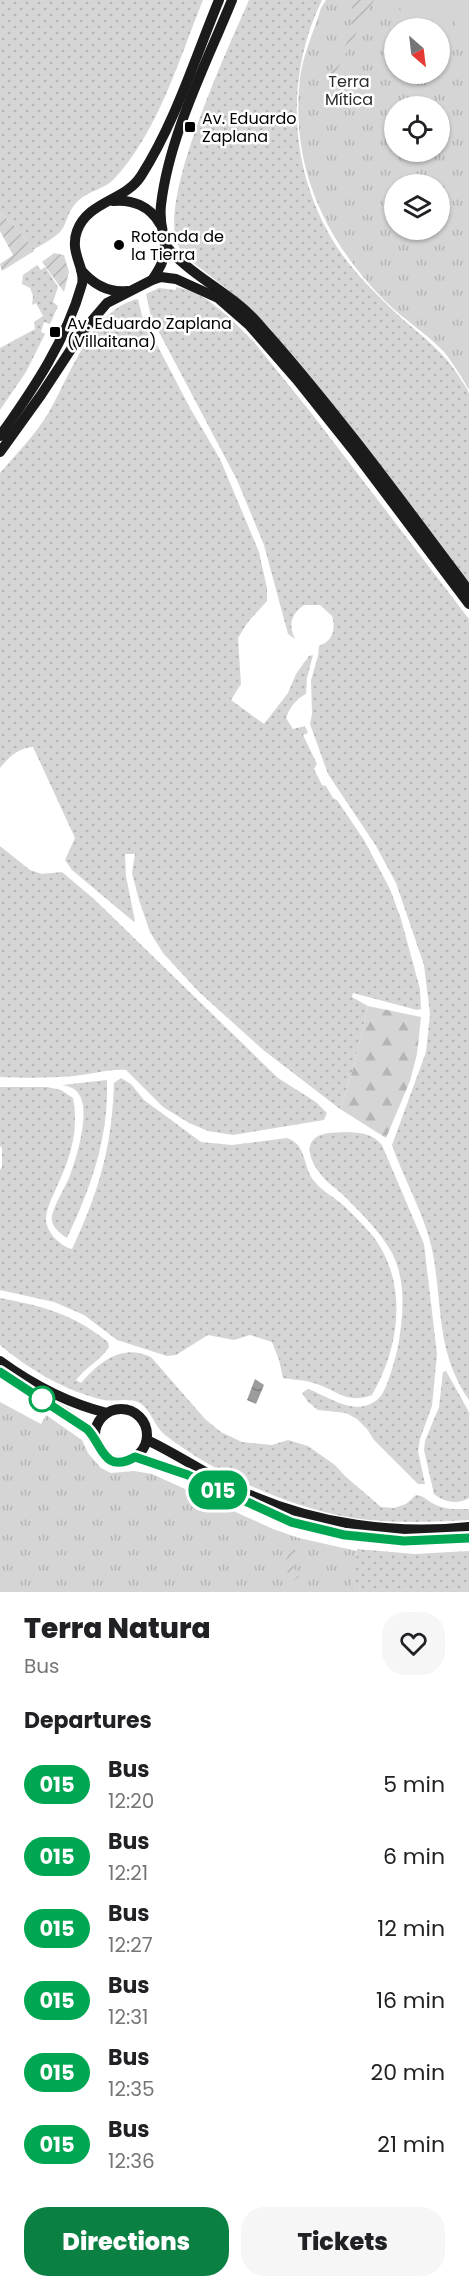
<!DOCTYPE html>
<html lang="en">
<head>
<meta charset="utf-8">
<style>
  body { margin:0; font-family:Poppins,sans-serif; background:#f6f6f6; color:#202124; height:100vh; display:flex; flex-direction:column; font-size:22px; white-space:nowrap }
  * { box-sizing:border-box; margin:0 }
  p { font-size:20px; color:#757577 }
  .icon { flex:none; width:33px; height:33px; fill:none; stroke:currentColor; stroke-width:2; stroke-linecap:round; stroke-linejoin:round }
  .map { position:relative; height:1592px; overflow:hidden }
  .sheet { display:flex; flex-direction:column; background:#fff; flex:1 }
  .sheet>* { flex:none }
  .badge { padding:0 12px; border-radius:20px; font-size:21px; line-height:39px }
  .needle { width:39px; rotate:152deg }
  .fabs { position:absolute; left:384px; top:18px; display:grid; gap:12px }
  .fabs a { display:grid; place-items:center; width:66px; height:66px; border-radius:50%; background:#fff; box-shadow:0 2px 4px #0004; font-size:30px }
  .map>.badge { position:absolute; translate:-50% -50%; box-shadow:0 0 0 3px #fff }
  h2 { padding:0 24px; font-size:22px; line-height:54px }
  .round { display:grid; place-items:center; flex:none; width:63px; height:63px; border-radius:24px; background:#f6f6f6 }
  .overview { display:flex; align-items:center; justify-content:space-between; height:102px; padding:0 24px }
  h1 { font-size:28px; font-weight:800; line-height:45px }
  .primary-button { display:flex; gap:12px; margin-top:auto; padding:12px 24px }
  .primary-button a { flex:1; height:69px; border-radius:24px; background:#0b8043; color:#fff; font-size:24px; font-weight:800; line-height:69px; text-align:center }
  .primary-button a+a { background:#f6f6f6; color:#202124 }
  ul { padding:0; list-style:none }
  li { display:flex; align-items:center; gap:18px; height:72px; padding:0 24px }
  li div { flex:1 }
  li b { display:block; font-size:22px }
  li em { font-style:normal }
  li .badge { min-width:66px; font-weight:700; text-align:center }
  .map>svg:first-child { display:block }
</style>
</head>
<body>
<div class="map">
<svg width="469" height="1592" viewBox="0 0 469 1592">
  <defs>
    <pattern id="grass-dots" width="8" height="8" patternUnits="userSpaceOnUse" patternTransform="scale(1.5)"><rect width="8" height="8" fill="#d5d5d5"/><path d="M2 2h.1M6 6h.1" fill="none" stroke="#b5b5b5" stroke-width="1.8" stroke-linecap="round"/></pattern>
    <pattern id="forest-firs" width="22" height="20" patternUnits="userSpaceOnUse" patternTransform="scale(1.5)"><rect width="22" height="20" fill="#d5d5d5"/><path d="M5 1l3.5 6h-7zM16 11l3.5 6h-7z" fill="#b5b5b5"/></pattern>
    <pattern id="park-tufts" width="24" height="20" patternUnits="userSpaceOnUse" patternTransform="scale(1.5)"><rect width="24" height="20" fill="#d5d5d5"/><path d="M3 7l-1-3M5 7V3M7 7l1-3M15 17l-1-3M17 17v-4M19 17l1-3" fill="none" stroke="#b5b5b5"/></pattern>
    <pattern id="garden-furrows" width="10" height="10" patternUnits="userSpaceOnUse" patternTransform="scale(1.5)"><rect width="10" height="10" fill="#d5d5d5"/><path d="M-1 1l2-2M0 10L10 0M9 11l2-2" fill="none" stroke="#b5b5b5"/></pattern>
    <pattern id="water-waves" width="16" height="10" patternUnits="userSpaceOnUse" patternTransform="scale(1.5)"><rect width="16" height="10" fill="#9c9c9c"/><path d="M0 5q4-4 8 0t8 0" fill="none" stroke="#7d7d7d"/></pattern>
  </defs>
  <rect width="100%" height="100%" fill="#fff"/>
  <g fill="url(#grass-dots)">
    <path d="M0,0H203C179,59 158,133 113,180C104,189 88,191 78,201C67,211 67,225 60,232C53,239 41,245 33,250L15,226L0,213Z"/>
    <path d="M249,0H322C285,76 289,166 332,239C349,268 373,291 397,314C421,336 443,350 460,378C463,383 468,389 469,394C469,406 469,434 469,448C469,493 469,539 469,584L269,327L227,289L191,261L192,257C134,243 235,34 249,0Z"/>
    <polygon points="37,265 41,270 45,267 58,287 53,302 58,306 50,324 44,322 41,332 45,334 26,372 0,410 0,348 35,329 34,322 43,316 36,303 32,305 33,296 30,288 22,284 23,275"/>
    <path d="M176,287L192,291L209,301L230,318L254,342L312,414L469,619V1400C435,1351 443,1303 432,1249C424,1213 404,1180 392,1145L426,1052L430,1014L424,965L396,883L376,846L328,774L310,724L312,714L311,680L318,656L319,646C333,641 336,629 332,616L320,605H304C291,614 288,625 295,639L288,634L264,545L237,480L151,317L146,294L159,288L176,290Z"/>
    <path d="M138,299L142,316L190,408L220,459L259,552L267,588V601L248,622L238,638L241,684L231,700L264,724L288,693L296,674L309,656L313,655L307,678L306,694C296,699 290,707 286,718L293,729L305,726L308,733L303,735L317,764L314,769L322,785L326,786L333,798L337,800L364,840L390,889L401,919L420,989L421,1009L417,1010L353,993L352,997L368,1006L353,1069L340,1109L262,1049L199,992L163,953L150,932L139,900L132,873L135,854H125L126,876L135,921L134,922L72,870L65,860L75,838L33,747C18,748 9,757 0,768V473C17,453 36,434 49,412C70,376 92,309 138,299Z"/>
    <path d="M0,846L30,870L42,874L62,872L94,899L278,1078L316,1102L327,1113L324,1120L233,1135L208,1131L189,1123L163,1107L126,1070C108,1069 93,1074 75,1076C50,1078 25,1078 0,1077Z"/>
    <path d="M121,1078L131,1084L144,1100L201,1142L232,1145L287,1138C308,1145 302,1168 315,1182C323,1192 334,1197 343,1205C353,1214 363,1225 372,1235C409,1282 400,1347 372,1395C347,1404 339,1392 317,1384C307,1380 294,1380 283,1378L279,1360L272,1342L250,1335L234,1340L208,1335L176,1355L167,1356L117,1340L84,1315L54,1302L0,1290V1170L2,1167V1148L0,1146V1087H47L61,1090L73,1098C79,1129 71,1156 58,1184C54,1194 46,1208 46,1219C46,1232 60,1246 72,1249C99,1192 112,1147 114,1083Z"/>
    <path d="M107,1080C109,1137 91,1188 67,1238C61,1234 53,1228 52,1221C50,1211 65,1188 69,1178C76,1160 92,1109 78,1093C75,1088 68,1086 62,1085Z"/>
    <path d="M346,1132C361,1133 372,1133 382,1145L424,1244L437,1354L432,1406L420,1439L418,1451L425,1484H418L374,1440L367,1429L357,1419L346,1413L318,1410L308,1402L302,1393L308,1389C330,1397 357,1419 379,1398C387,1391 395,1359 398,1347C403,1317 407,1282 392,1253C380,1231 360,1212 342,1194C334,1187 324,1180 319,1172C314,1166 308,1154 310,1146C314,1131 334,1133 346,1132Z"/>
    <path d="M0,1298C42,1306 74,1314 108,1342L109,1347C101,1360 86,1367 76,1380L81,1383C99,1362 122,1343 151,1357L205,1419L221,1432L242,1442L272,1445L288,1440L308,1446L335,1465L345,1476L381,1507L394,1508L406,1504L416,1495C425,1496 426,1500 434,1504C445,1510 457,1509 469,1509V1520C435,1522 403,1523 369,1520C300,1513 220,1477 165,1435C154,1426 151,1410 140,1403C128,1397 116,1402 104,1400C65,1391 30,1370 0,1345Z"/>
    <path d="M446,1371L469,1412V1498C457,1505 444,1502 434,1494L424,1450L425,1441L439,1407L443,1372Z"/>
    <polygon points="357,1549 415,1554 469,1551 469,1592 342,1592 356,1558"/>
  </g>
  <polygon fill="url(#forest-firs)" points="368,1006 421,1017 417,1054 410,1081 386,1138 340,1109 353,1069"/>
  <g fill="url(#park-tufts)" fill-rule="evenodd">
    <path d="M326,0H469V390C462,378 453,363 444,352C426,333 403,319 385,301C324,239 290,166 300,78C303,55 314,31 321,8ZM394,28H440V74H394ZM394,106H440V152H394ZM394,184H440V230H394Z"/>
    <polygon points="0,1402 41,1424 46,1415 82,1440 88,1453 101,1468 111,1473 134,1471 152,1474 273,1529 299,1538 357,1551 351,1592 0,1592"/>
  </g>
  <g fill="url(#garden-furrows)">
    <polygon points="352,0 374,0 323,96 316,99 351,35"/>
    <polygon points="0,213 15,226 34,251 2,271 0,264 13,255 0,231"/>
    <polygon points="54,253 64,255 69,272 64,292 42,262"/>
    <polygon points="291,1548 297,1551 293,1553 297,1560 293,1565 299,1577 289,1583 287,1580 285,1581 289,1573 282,1569"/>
  </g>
  <path fill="#d5d5d5" d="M393,0H469V37L442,10L431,25L433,27C418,26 401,12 393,0Z"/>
  <polygon fill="url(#water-waves)" points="255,1379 264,1385 256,1404 247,1400"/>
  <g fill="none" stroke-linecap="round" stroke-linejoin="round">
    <g stroke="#1b1b1b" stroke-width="10">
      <path d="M113,201C132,199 150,206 160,224"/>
      <path d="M166,246C192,277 230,292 257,322C333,407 401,500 469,591"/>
      <path d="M81,270C93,284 107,293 127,291"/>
      <path d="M152,280C178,243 157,240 161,205C169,136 206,64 232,0"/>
      <path d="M0,436C34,388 66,341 82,284C86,268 69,253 77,231C88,201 125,201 141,176C175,123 195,58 219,0"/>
      <polyline points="0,452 41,395 83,331 107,303 152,280 161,277 176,279 218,298 249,325 297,380 356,454 469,604"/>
      <path d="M0,1361C33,1385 67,1403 107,1413"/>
      <polyline points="0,1372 66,1413 95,1436"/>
      <circle cx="121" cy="1435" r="26"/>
      <path d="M147,1440C181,1456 213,1479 248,1494C317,1524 394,1535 469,1527"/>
      <polyline points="136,1457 188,1475 291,1522 345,1535 404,1541 469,1538"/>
    </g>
  </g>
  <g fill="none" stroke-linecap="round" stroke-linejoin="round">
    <defs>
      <path id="line" d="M0,1372L87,1429C102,1443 103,1475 135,1457L188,1475L291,1522L345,1535L404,1541L469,1538"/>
    </defs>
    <use href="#line" stroke="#fff" stroke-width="14"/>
    <use href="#line" stroke="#00a651" stroke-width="9"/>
  </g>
  <g fill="#000" stroke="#fff" stroke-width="2">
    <rect x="184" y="121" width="12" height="12" rx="3"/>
    <circle cx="119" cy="245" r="6"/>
    <rect x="49" y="326" width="12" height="12" rx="3"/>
  </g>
  <circle fill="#fff" stroke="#00a651" stroke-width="3" cx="42" cy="1399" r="12"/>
  <g text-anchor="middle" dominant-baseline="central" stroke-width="5" stroke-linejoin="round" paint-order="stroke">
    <g font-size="16" fill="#2c2c2c" stroke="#fff">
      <text x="349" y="81">Terra<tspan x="349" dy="18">Mítica</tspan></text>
    </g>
    <g font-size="16" fill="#000" stroke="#fff" text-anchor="start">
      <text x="202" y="118">Av. Eduardo<tspan x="202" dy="18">Zaplana</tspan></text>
      <text x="131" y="236">Rotonda de<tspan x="131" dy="18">la Tierra</tspan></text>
      <text x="67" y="323">Av. Eduardo Zaplana<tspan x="67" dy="18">(Villaitana)</tspan></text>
    </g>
  </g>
</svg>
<div class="fabs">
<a><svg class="needle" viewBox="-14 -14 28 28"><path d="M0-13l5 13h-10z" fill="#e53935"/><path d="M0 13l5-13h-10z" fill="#757577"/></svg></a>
<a><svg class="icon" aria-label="locate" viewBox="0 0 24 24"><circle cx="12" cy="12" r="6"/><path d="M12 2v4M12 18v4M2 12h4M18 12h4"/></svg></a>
<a><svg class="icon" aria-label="layers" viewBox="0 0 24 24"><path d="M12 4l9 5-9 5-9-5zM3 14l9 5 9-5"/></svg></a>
</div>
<b class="badge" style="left:218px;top:1490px;background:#00a651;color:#fff">015</b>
</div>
<section class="sheet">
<div class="overview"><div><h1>Terra Natura</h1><p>Bus</p></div><a class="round"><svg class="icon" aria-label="heart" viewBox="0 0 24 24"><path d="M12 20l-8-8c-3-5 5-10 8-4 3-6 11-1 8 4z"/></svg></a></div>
<h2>Departures</h2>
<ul>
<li><span class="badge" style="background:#00a651;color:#fff">015</span><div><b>Bus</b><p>12:20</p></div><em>5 min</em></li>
<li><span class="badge" style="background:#00a651;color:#fff">015</span><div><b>Bus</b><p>12:21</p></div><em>6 min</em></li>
<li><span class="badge" style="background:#00a651;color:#fff">015</span><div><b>Bus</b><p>12:27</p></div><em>12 min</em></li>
<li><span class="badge" style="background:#00a651;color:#fff">015</span><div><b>Bus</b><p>12:31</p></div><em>16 min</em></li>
<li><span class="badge" style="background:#00a651;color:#fff">015</span><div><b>Bus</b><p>12:35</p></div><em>20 min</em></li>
<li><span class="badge" style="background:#00a651;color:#fff">015</span><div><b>Bus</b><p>12:36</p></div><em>21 min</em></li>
</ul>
<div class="primary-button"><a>Directions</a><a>Tickets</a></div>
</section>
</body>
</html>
